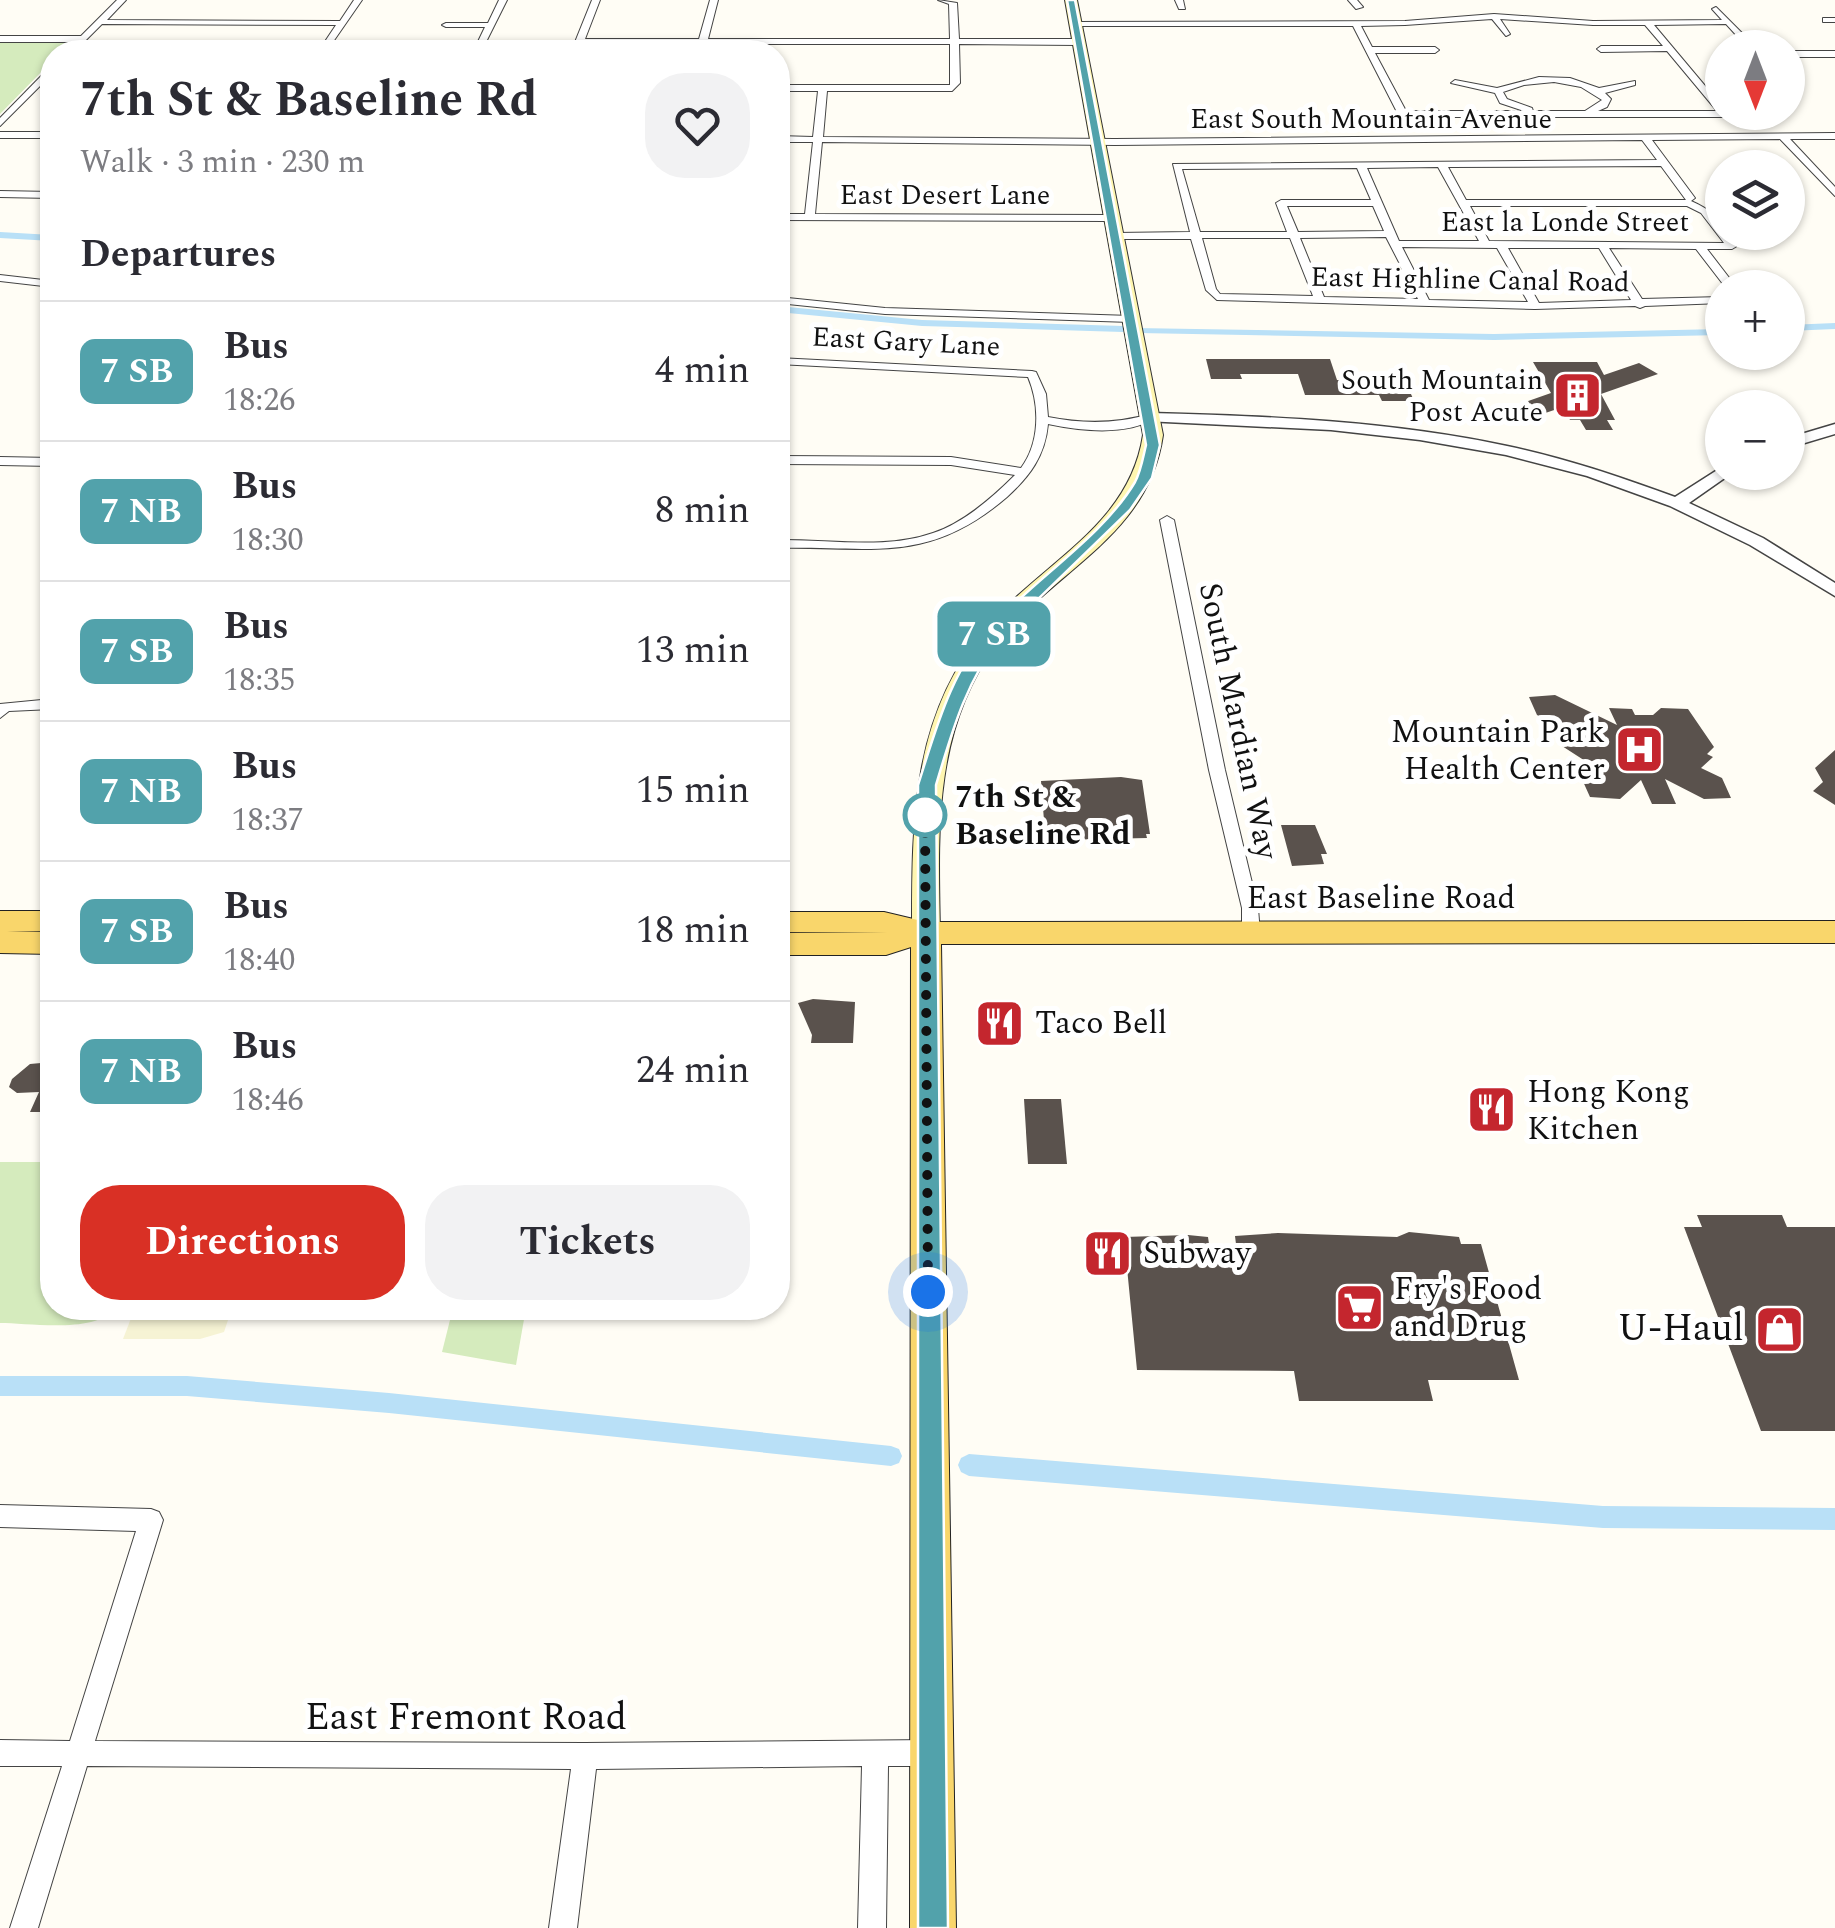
<!DOCTYPE html>
<html lang="en">
<head>
<meta charset="utf-8">
<style>
  body { margin:0; font-family:Spectral,serif; background:#f2f2f3; color:#2b2b33; height:100vh; display:flex; flex-direction:column; font-size:38px; white-space:nowrap }
  * { box-sizing:border-box; margin:0 }
  p { font-size:32px; color:#7c7c81 }
  .icon { flex:none; width:55px; height:55px; fill:none; stroke:currentColor; stroke-width:2; stroke-linecap:round; stroke-linejoin:round }
  .map { position:relative; flex:1; overflow:hidden }
  .drawer { position:absolute; left:40px; top:40px; width:750px; height:1280px; display:flex; flex-direction:column; background:#fff; border-radius:40px; box-shadow:0 2px 8px #0004 }
  .drawer>* { flex:none }
  .badge { padding:0 20px; border-radius:15px; font-size:35px; line-height:65px }
  .needle { width:65px; rotate:180deg }
  .tools { position:absolute; left:1705px; top:30px; display:grid; gap:20px }
  .tools a { display:grid; place-items:center; width:100px; height:100px; border-radius:50%; background:#fff; box-shadow:0 2px 8px #0004; font-size:50px }
  .you { position:absolute; width:50px; height:50px; margin:-25px; border:8px solid #fff; border-radius:50%; background:#1a73e8; box-shadow:0 0 0 15px #1a73e833 }
  .map>.badge { position:absolute; translate:-50% -50%; box-shadow:0 0 0 5px #fff }
  h2 { padding:0 40px; font-size:38px; line-height:90px }
  .round { display:grid; place-items:center; flex:none; width:105px; height:105px; border-radius:40px; background:#f2f2f3 }
  .summary { display:flex; align-items:center; justify-content:space-between; height:170px; padding:0 40px }
  h1 { font-size:48px; font-weight:700; line-height:75px }
  .cta { display:flex; gap:20px; margin-top:auto; padding:20px 40px }
  .cta a { flex:1; height:115px; border-radius:40px; background:#d93025; color:#fff; font-size:40px; font-weight:700; line-height:115px; text-align:center }
  .cta a+a { background:#f2f2f3; color:#2b2b33 }
  ul { padding:0; list-style:none }
  li { display:flex; align-items:center; gap:30px; height:140px; padding:0 40px; border-top:2px solid #e1e1e2 }
  li div { flex:1 }
  li b { display:block; font-size:38px }
  li em { font-style:normal }
  li .badge { min-width:110px; font-weight:700; text-align:center }
  .map>svg:first-child { display:block }
</style>
</head>
<body>
<div class="map">
<svg width="1835" height="1928" viewBox="0 0 1835 1928">
  <rect width="100%" height="100%" fill="#fffdf5"/>
  <polygon fill="#f6f3d4" points="135,1308 232,1308 224,1332 200,1339 123,1339"/>
  <g fill="#d5ebbd">
    <polygon points="0,42 69,43 61,52 52,52 52,61 0,114"/>
    <path d="M0,1162H52V1308H113C99,1334 28,1323 0,1323Z"/>
    <polygon points="453,1308 526,1308 516,1365 442,1352"/>
  </g>
  <g fill="none" stroke-linecap="round" stroke-linejoin="round">
    <g fill="#b9e0f7" fill-rule="evenodd">
      <polygon points="0,232 52,235 52,241 0,238"/>
      <polygon points="778,306 922,320 1123,326 1129,329 1123,332 922,326 778,312"/>
      <polygon points="1835,323 1835,329 1788,331 1788,325"/>
      <polygon points="1135,328 1494,334 1722,329 1722,335 1494,340 1139,333 1133,330"/>
      <polygon points="0,1376 187,1376 389,1393 891,1446 899,1449 902,1456 899,1463 891,1466 389,1413 187,1396 0,1396"/>
      <polygon points="969,1454 1603,1506 1835,1508 1835,1530 1603,1528 969,1476 961,1472 958,1465 961,1458"/>
    </g>
  </g>
  <g fill="#5a524d">
    <polygon points="1206,359 1330,359 1337,380 1405,380 1414,401 1382,401 1379,395 1305,395 1298,374 1240,374 1242,379 1211,379"/>
    <polygon points="1533,362 1597,362 1604,375 1639,363 1658,374 1601,394 1615,420 1607,420 1613,430 1586,430 1580,420 1570,420 1563,407 1513,424 1494,413 1551,393"/>
    <polygon points="1555,695 1617,725 1609,708 1632,709 1635,715 1653,715 1661,708 1688,709 1714,747 1707,754 1713,757 1701,768 1722,778 1731,798 1704,799 1665,779 1676,804 1652,804 1641,780 1620,799 1590,797 1581,777 1593,766 1562,746 1575,734 1537,715 1529,697"/>
    <polygon points="1835,750 1835,805 1813,791 1823,782 1815,768"/>
    <polygon points="1121,777 1142,780 1150,834 1146,834 1147,838 1056,840 1045,834 1041,781"/>
    <polygon points="1281,825 1315,825 1327,854 1321,854 1324,864 1292,866"/>
    <polygon points="813,999 855,1002 853,1043 811,1043 812,1035 798,1003"/>
    <polygon points="985,1005 1016,1006 1018,1040 986,1040"/>
    <polygon points="52,1062 52,1112 30,1112 39,1092 17,1093 9,1087 12,1079 30,1064"/>
    <polygon points="1024,1099 1061,1099 1067,1164 1028,1164"/>
    <polygon points="1697,1215 1782,1215 1787,1227 1835,1227 1835,1431 1761,1431 1684,1227 1702,1227"/>
    <polygon points="1409,1232 1459,1237 1461,1244 1481,1244 1519,1380 1428,1380 1433,1401 1299,1401 1294,1371 1137,1370 1124,1237 1188,1235 1208,1237 1209,1244 1236,1244 1235,1236 1278,1233 1397,1237"/>
  </g>
  <g fill="none" stroke-linecap="round" stroke-linejoin="round">
    <defs>
      <g id="minor">
        <polygon points="117,0 126,0 107,20 340,21 354,0 362,0 326,52 318,52 336,25 102,24 74,52 66,52 76,42 0,42 0,36 81,36"/>
        <polygon points="499,0 507,0 481,52 473,52 485,27 446,27 442,25 446,23 488,23"/>
        <path d="M592,0H600L585,39H699L710,0H718L708,39H950L949,4L938,0L957,3L959,39H1079L1083,42L1079,45L959,44L960,83L952,91H827L823,137L1115,139L1835,133V139H1790L1835,187V196L1780,139L1652,140L1695,198L1691,201C1705,207 1721,216 1722,232H1727L1737,246L1732,249H1707L1737,288H1726L1696,249L1609,248L1642,299L1722,297V303L1645,306L1640,308L1635,306L1535,309L1217,300L1206,290L1191,239H1116L1111,236L1116,233L1190,232L1173,164L1657,160L1642,140L1115,145L822,142L815,214L1112,215L1117,218L1112,221L778,220V214H805L813,142H778V136L813,137L818,91H778V85H950V44H706L704,52H696L698,44H583L579,52H571ZM1661,166L1686,200H1466L1448,167ZM1438,167L1479,241H1399L1367,168ZM1357,168L1371,200H1281L1276,203L1287,232H1200L1182,169ZM1287,206H1373L1384,231L1298,232ZM1470,206H1687L1701,213L1724,243L1489,241ZM1386,237L1418,299L1324,297L1300,238ZM1202,238H1290L1313,296L1220,294L1216,289ZM1402,247L1497,248L1528,302L1429,300ZM1508,248H1599L1631,300L1539,303Z"/>
        <polygon points="1175,0 1183,0 1185,9 1179,9"/>
        <polygon points="1348,0 1357,0 1363,7 1356,9"/>
        <path d="M1716,7L1757,48H1748L1726,24L1654,25L1722,106V112H1729L1725,117H1403L1398,114L1353,26H1075L1071,24L1075,22L1405,21L1494,14L1593,21L1722,20L1712,9ZM1492,19L1506,36L1510,34L1500,19L1593,25H1645L1663,46H1601L1597,49L1601,52L1667,51L1717,111H1598L1607,107L1611,99L1605,93L1635,85V81L1599,88L1570,78L1539,77L1497,88L1455,80L1451,83L1495,93L1500,103L1524,111H1406L1375,53H1435L1439,50L1435,47H1372L1361,26L1405,25ZM1554,82L1581,87L1602,100L1585,111H1533L1532,108L1507,99L1503,92L1524,85Z"/>
        <rect x="1823" y="18" width="12" height="4"/>
        <rect x="1788" y="51" width="47" height="6"/>
        <polygon points="49,68 52,68 52,74 0,126 0,118"/>
        <rect x="0" y="132" width="52" height="6"/>
        <polygon points="0,191 52,192 52,198 0,197"/>
        <polygon points="0,275 52,281 52,287 0,281"/>
        <polygon points="778,297 885,308 1131,316 1137,319 1131,322 885,314 778,303"/>
        <path d="M778,358L1032,371L1036,372L1046,394L1048,417C1083,424 1116,424 1150,414L1156,418C1126,436 1081,431 1048,424C1045,456 1030,476 1007,497C928,565 873,546 778,548V540C828,539 885,550 933,533C964,523 993,497 1015,475L951,465L778,464V456L951,457L1021,468C1040,443 1040,405 1028,377L778,364Z"/>
        <polygon points="0,457 52,458 52,466 0,465"/>
        <polygon points="1167,516 1174,520 1225,770 1258,908 1260,934 1251,940 1242,934 1242,908 1209,770 1160,520"/>
        <polygon points="52,699 52,709 9,711 0,718 0,704"/>
        <polygon points="0,1505 151,1509 159,1512 163,1520 95,1741 585,1743 932,1740 941,1744 945,1753 941,1762 932,1766 888,1766 886,1928 858,1928 862,1766 596,1769 577,1928 549,1928 571,1769 87,1766 38,1928 10,1928 62,1766 0,1766 0,1740 70,1741 136,1531 0,1527"/>
      </g>
      <g id="tertiary">
        <path d="M1150,413C1270,416 1390,421 1507,446C1565,458 1620,477 1675,497L1722,467V472H1731L1729,475L1689,503L1763,538L1835,583V596L1750,545L1670,506L1587,476L1506,455L1420,440L1331,430L1145,421V415Z"/>
        <polygon points="1835,424 1835,434 1788,448 1788,438"/>
      </g>
      <path id="secondary" d="M1065,0H1077L1163,435C1148,539 1051,570 995,646C933,732 938,832 940,933L936,940H916L912,933C912,823 911,715 987,627C1042,562 1129,527 1143,435Z"/>
      <g id="primary">
        <polygon points="0,911 52,911 52,931 7,931 52,932 52,954 0,953"/>
        <polygon points="778,912 884,912 926,922 1835,921 1835,943 941,944 956,1928 910,1928 911,947 886,955 778,955 778,933 887,933 778,932"/>
      </g>
    </defs>
    <use href="#minor" stroke="#444" stroke-width="2"/>
    <use href="#tertiary" stroke="#444" stroke-width="3"/>
    <use href="#secondary" stroke="#333" stroke-width="2"/>
    <use href="#primary" stroke="#222" stroke-width="2"/>
    <use href="#minor" fill="#fff" fill-rule="evenodd"/>
    <use href="#tertiary" fill="#fff" fill-rule="evenodd"/>
    <use href="#secondary" fill="#fff6b0" fill-rule="evenodd"/>
    <use href="#primary" fill="#f9d66b" fill-rule="evenodd"/>
  </g>
  <path fill="#52a2ab" stroke="#fff" stroke-width="2.5" d="M1067,0H1075L1160,445L1152,478L1130,510L1003,633C966,682 953,728 936,785L948,1928H918V785C936,729 951,670 993,625C1036,578 1103,536 1135,482C1141,471 1143,457 1146,445Z"/>
  <g fill="none" stroke-linecap="round" stroke-linejoin="round">
    <polyline stroke="#111" stroke-width="10" stroke-dasharray="0 18" points="925,815 928,1292"/>
  </g>
  <defs>
    <symbol id="building-square" viewBox="-11 -11 22 22"><rect x="-9" y="-9" width="18" height="18" rx="4" fill="#c4262e" stroke="#fff"/><path d="M-4-6H4V6H1V3H-1V6H-4ZM-2.5-4.3h1.7v1.8h-1.7ZM.8-4.3h1.7v1.8H.8ZM-2.5-1h1.7V.8h-1.7ZM.8-1h1.7V.8H.8Z" fill="#fff"/></symbol>
    <symbol id="hospital-square" viewBox="-11 -11 22 22"><rect x="-9" y="-9" width="18" height="18" rx="4" fill="#c4262e" stroke="#fff"/><path d="M-5-5h3v3.5h4V-5h3V5h-3V1.5h-4V5h-3Z" fill="#fff"/></symbol>
    <symbol id="restaurant-square" viewBox="-11 -11 22 22"><rect x="-9" y="-9" width="18" height="18" rx="4" fill="#c4262e" stroke="#fff"/><path d="M-5-6h1v4h1v-4h1v4h1v-4h1v5L-1.5 .5V6h-2V.5L-5-1ZM5-6V6H3V1.5H1.5Q1.5-4 5-6Z" fill="#fff"/></symbol>
    <symbol id="supermarket-square" viewBox="-11 -11 22 22"><rect x="-9" y="-9" width="18" height="18" rx="4" fill="#c4262e" stroke="#fff"/><path d="M-6-5.5h2.5l.6 2H6L4.5 2H-2.5L-4.4-4H-6ZM-1.5 3.2a1.3 1.3 0 1 0 .1 0ZM3 3.2a1.3 1.3 0 1 0 .1 0Z" fill="#fff"/></symbol>
    <symbol id="shop-square" viewBox="-11 -11 22 22"><rect x="-9" y="-9" width="18" height="18" rx="4" fill="#c4262e" stroke="#fff"/><path d="M-5-2.5h2.3a2.7 3.5 0 0 1 5.4 0H5L5.5 6h-11ZM-1.5-2.5h3a1.5 2.3 0 0 0-3 0Z" fill="#fff"/></symbol>
  </defs>
  <g fill-rule="evenodd">
    <use href="#building-square" x="1550" y="368" width="55" height="55"/>
    <use href="#hospital-square" x="1612" y="722" width="55" height="55"/>
    <use href="#restaurant-square" x="972" y="996" width="55" height="55"/>
    <use href="#restaurant-square" x="1464" y="1082" width="55" height="55"/>
    <use href="#restaurant-square" x="1080" y="1226" width="55" height="55"/>
    <use href="#supermarket-square" x="1332" y="1280" width="55" height="55"/>
    <use href="#shop-square" x="1752" y="1302" width="55" height="55"/>
  </g>
  <circle fill="#fff" stroke="#52a2ab" stroke-width="5" cx="925" cy="815" r="20"/>
  <g text-anchor="middle" dominant-baseline="central" stroke-width="10" stroke-linejoin="round" paint-order="stroke">
    <g font-size="28" fill="#111" stroke="#fff">
      <text x="1371" y="119">East South Mountain Avenue</text>
      <text x="945" y="195">East Desert Lane</text>
      <text x="1565" y="222">East la Londe Street</text>
      <text transform="translate(1470 280) rotate(1)">East Highline Canal Road</text>
      <text transform="translate(906 342) rotate(3)">East Gary Lane</text>
    </g>
    <g font-size="28" fill="#111" stroke="#fff" text-anchor="end">
      <text x="1543" y="380">South Mountain<tspan x="1543" dy="32">Post Acute</tspan></text>
    </g>
    <g font-size="32" fill="#111" stroke="#fff">
      <text transform="translate(1238 721) rotate(78)">South Mardian Way</text>
      <text x="1381" y="898">East Baseline Road</text>
    </g>
    <g font-size="32" fill="#111" stroke="#fff" text-anchor="start">
      <text x="1605" y="732" text-anchor="end">Mountain Park<tspan x="1605" dy="37">Health Center</tspan></text>
      <text x="1035" y="1023">Taco Bell</text>
      <text x="1527" y="1092">Hong Kong<tspan x="1527" dy="37">Kitchen</tspan></text>
      <text x="1143" y="1253">Subway</text>
      <text x="1394" y="1289">Fry's Food<tspan x="1394" dy="37">and Drug</tspan></text>
    </g>
    <g font-size="32" font-weight="bold" fill="#111" stroke="#fff" text-anchor="start">
      <text x="955" y="797">7th St &amp;<tspan x="955" dy="37">Baseline Rd</tspan></text>
    </g>
    <g font-size="38" fill="#111" stroke="#fff" text-anchor="end">
      <text x="1744" y="1329">U-Haul</text>
    </g>
    <g font-size="38" fill="#111" stroke="#fff">
      <text x="466" y="1718">East Fremont Road</text>
    </g>
  </g>
</svg>
<div class="tools">
<a><svg class="needle" viewBox="-14 -14 28 28"><path d="M0-13l5 13h-10z" fill="#e53935"/><path d="M0 13l5-13h-10z" fill="#7c7c81"/></svg></a>
<a><svg class="icon" aria-label="layers" viewBox="0 0 24 24"><path d="M12 4l9 5-9 5-9-5zM3 14l9 5 9-5"/></svg></a>
<a>+</a>
<a>−</a>
</div>
<div class="you" style="left:928px;top:1292px"></div>
<b class="badge" style="left:994px;top:634px;background:#52a2ab;color:#fff">7 SB</b>
<section class="drawer">
<div class="summary"><div><h1>7th St &amp; Baseline Rd</h1><p>Walk · 3 min · 230 m</p></div><a class="round"><svg class="icon" aria-label="heart" viewBox="0 0 24 24"><path d="M12 20l-8-8c-3-5 5-10 8-4 3-6 11-1 8 4z"/></svg></a></div>
<h2>Departures</h2>
<ul>
<li><span class="badge" style="background:#52a2ab;color:#fff">7 SB</span><div><b>Bus</b><p>18:26</p></div><em>4 min</em></li>
<li><span class="badge" style="background:#52a2ab;color:#fff">7 NB</span><div><b>Bus</b><p>18:30</p></div><em>8 min</em></li>
<li><span class="badge" style="background:#52a2ab;color:#fff">7 SB</span><div><b>Bus</b><p>18:35</p></div><em>13 min</em></li>
<li><span class="badge" style="background:#52a2ab;color:#fff">7 NB</span><div><b>Bus</b><p>18:37</p></div><em>15 min</em></li>
<li><span class="badge" style="background:#52a2ab;color:#fff">7 SB</span><div><b>Bus</b><p>18:40</p></div><em>18 min</em></li>
<li><span class="badge" style="background:#52a2ab;color:#fff">7 NB</span><div><b>Bus</b><p>18:46</p></div><em>24 min</em></li>
</ul>
<div class="cta"><a>Directions</a><a>Tickets</a></div>
</section>
</div>
</body>
</html>
